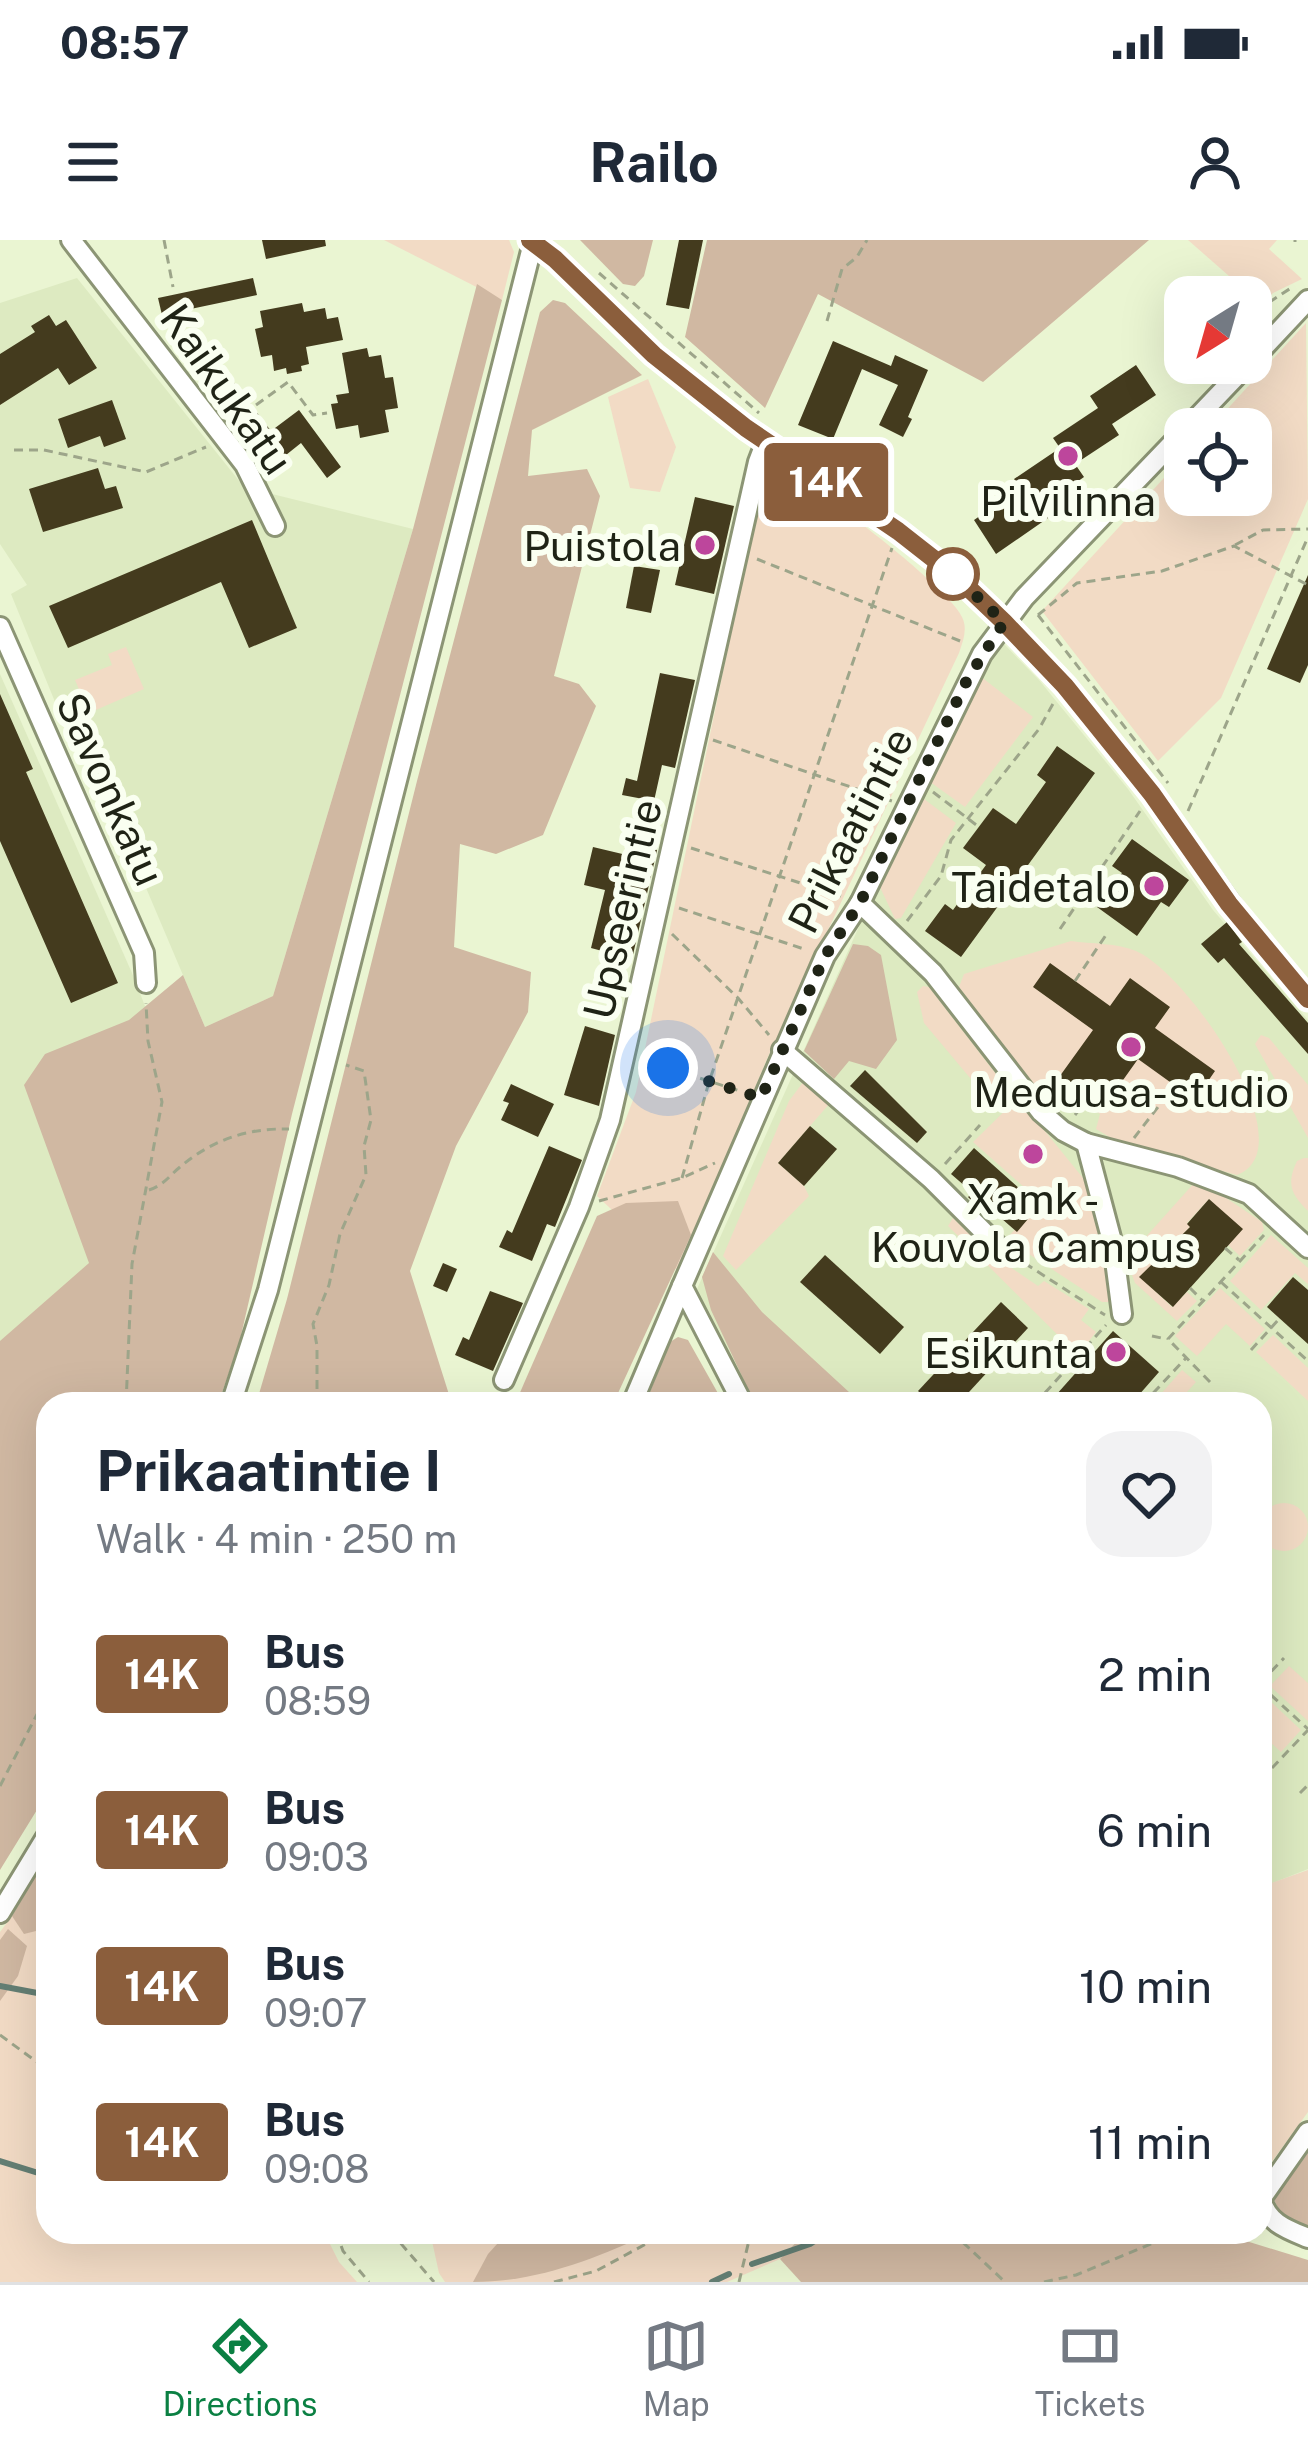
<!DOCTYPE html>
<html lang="en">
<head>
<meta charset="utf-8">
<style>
  body { margin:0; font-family:"Public Sans",sans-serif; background:#f2f2f3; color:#1f2937; height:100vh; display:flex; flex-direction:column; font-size:45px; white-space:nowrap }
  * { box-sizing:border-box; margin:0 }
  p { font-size:39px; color:#747a83 }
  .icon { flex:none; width:66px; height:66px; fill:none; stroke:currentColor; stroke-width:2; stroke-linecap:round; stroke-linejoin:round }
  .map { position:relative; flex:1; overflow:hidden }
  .drawer { position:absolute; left:36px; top:1152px; width:1236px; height:852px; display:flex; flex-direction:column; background:#fff; border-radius:36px; box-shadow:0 12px 48px #0002 }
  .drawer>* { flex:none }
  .badge { padding:0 24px; border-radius:9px; font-size:42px; line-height:78px }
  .needle { width:78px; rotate:217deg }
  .fabs { position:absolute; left:1164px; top:36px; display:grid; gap:24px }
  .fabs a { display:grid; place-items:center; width:108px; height:108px; border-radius:24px; background:#fff; box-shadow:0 12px 48px #0002; font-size:60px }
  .you { position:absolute; width:60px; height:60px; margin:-30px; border:9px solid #fff; border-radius:50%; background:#1a73e8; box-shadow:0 0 0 18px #1a73e833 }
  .map>.badge { position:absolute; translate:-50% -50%; box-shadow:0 0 0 6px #fff }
  .round { display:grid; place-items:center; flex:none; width:126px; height:126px; border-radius:36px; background:#f2f2f3 }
  .head { display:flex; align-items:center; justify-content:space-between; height:204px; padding:0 60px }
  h1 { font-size:57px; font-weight:700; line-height:90px }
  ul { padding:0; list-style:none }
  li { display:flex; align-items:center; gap:36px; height:156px; padding:0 60px }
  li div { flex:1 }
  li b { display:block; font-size:45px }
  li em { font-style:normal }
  li .badge { min-width:132px; font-weight:700; text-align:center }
  .status { display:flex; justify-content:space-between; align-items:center; height:84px; padding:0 60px; background:#fff; direction:ltr }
  .status svg { height:33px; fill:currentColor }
  header { display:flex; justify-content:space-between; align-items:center; height:156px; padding:0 60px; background:#fff; font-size:54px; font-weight:700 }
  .tabs { display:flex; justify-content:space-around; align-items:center; height:168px; border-top:3px solid #e0e1e3; background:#fff; font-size:33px; color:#747a83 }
  .tabs a { display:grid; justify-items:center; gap:6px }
  .tabs .active { color:#0b8043 }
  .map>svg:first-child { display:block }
</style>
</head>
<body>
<div class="status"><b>08:57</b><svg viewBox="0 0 49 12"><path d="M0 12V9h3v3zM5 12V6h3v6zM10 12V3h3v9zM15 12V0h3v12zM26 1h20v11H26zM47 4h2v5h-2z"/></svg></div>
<header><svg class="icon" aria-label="menu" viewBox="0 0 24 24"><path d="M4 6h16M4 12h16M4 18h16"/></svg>Railo<svg class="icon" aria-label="person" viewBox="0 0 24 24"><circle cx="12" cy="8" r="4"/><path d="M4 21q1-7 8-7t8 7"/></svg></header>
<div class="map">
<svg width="1308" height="2042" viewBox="0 0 1308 2042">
  <rect width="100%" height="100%" fill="#eaf5d2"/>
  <g fill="#ddeac1">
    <polygon points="77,38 244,247 413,289 273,756 205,787 85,504 73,506 11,354 27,345 0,304 0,63"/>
    <polygon points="1002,402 1039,440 1128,549 1213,670 1308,780 1308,1629 1260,1648 1260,1164 752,1164 697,1049 971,436"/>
    <polygon points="0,434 132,733 176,845 92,1033 0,1176"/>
  </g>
  <g fill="#f2dbc5">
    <polygon points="384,0 509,0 514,12 502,60"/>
    <polygon points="1188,0 1277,0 1269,9 1302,39 1273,53 1262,65"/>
    <polygon points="1306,83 1308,259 1221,458 1158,521 1042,371 1185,215 1185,255 1251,255 1251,189 1209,189"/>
    <polygon points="648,139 676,207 660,252 630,248 608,157"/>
    <path d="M775,227C806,237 950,348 962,377C968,389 963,401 959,413L767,819L678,1031L597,956L636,852L763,239Z"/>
    <polygon points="126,407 144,449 89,473 75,440 112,425 108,414"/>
    <polygon points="980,436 1033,477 965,567 926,539"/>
    <polygon points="920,556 956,583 901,678 895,679 879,645"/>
    <path d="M1071,701C1091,704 1118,703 1136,711C1188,733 1308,907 1237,935L1118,902L1096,889L1100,874L1078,858L1064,872L1030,842L959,747L964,734Z"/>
    <polygon points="923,746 929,747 999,838 1002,847 996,856 986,857 924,783 917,752"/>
    <polygon points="1261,795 1269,798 1308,845 1308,898 1255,804"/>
    <polygon points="804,841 830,863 778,923 804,946 809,956 736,1030 723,1016 789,861"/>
    <polygon points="1018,858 1092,949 1115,1051 1108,1062 1102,1062 1006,999 1041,962 973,902"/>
    <path d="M1304,918H1308V971C1291,954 1286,944 1297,921Z"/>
    <polygon points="1195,942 1217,952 1262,982 1264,990 1240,1016 1228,1005 1209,959 1187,983 1190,987 1140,1037 1172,1067 1187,1052 1197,1061 1177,1081 1135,1043 1126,1019"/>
    <polygon points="953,978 988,1012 1038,1046 1044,1041 1089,1069 1081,1080 1096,1092 1078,1115 948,986"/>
    <polygon points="1271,995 1308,1028 1308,1044 1295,1033 1261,1070 1230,1041"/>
    <polygon points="1220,1048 1265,1089 1250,1106 1226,1084 1197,1116 1175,1096"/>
    <polygon points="1273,1095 1308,1128 1308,1161 1256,1112"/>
    <polygon points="1182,1130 1196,1142 1176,1164 1152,1164"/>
    <circle cx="1284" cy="1287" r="24"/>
    <polygon points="1289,1426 1308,1443 1308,1481 1270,1446"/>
    <polygon points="1269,1460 1301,1490 1281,1512 1260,1493 1260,1470"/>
    <polygon points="1308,1630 1308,1872 1260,1938 1260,1647"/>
    <polygon points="48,1664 48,1992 324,1992 339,2022 357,2042 0,2042 0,1692 15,1672"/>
    <polygon points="430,1992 806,1992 780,2019 727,2042 445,2042 439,2033"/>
  </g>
  <g fill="#d0b8a2">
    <polygon points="580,0 653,0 644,36 635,46 623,44"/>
    <polygon points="707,0 1149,0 983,142 818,54 765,168 685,97"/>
    <polygon points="477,44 502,60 292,874 239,1104 218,1164 48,1164 48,1552 0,1630 0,1101 89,1023 24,845 45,814 129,780 183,735 205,787 273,756 413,289"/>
    <polygon points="553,60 565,63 642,135 532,190 528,236 587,229 600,256 554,436 579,444 596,466 543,595 496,614 460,604 454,707 531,732 528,772 456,906 410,1031 452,1164 256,1164 287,1059 417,541 540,72"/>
    <polygon points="853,704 868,706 881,715 897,800 876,829 849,821 834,839 804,811"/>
    <polygon points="678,961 691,995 613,1164 515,1164 597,976 626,963"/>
    <polygon points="713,1012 762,1072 862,1164 755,1164 711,1070 702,1037"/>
    <polygon points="678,1097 688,1100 724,1164 645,1164 670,1102"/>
    <polygon points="48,1614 48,1688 24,1694 12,1676"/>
    <polygon points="8,1689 27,1706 18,1736 0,1761 0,1700"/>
    <polygon points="1308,1908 1308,1990 1280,1972 1274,1960"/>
    <path d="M508,1992H653C595,2019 537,2042 473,2042L488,2014Z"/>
    <polygon points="806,1992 1217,1992 1308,2020 1308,2042 801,2042 780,2019"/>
  </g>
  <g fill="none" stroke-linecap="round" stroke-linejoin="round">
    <g stroke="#647f74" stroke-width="6">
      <polyline points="0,1746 48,1755"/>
      <polyline points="0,1921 48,1936"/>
      <polyline points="247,1992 273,2000"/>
      <polyline points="752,2024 810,2004 828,1992"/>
      <polyline points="712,2042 729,2034"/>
    </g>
  </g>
  <g fill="#443b1e">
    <polygon points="262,0 325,0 326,6 266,19"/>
    <polygon points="679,0 703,0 689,69 666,65"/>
    <polygon points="253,38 257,55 162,75 158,58"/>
    <polygon points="302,63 304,72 325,68 327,79 338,77 343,100 306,107 309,124 301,126 302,131 287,134 286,128 274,131 272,115 261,117 255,89 263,87 260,71"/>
    <polygon points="49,75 56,86 66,80 97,128 69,145 58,128 0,165 0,114 35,92 31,86"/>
    <polygon points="193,90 271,191 299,170 341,227 327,238 301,203 276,223 179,101"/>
    <polygon points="833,101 891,126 895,115 928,130 908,177 912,179 903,197 879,185 898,145 862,129 833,199 798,185"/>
    <polygon points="367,108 369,117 381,115 385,138 393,137 398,168 385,170 389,192 360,198 358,185 336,189 331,164 338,163 336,155 349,153 342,113"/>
    <polygon points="1136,125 1156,155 1112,184 1119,195 1075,224 1084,237 1041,267 1048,278 996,314 974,280 1021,248 1014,239 1060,208 1053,198 1098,168 1090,156"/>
    <polygon points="112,160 126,199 104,207 100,196 68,208 58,179"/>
    <polygon points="98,228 105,249 116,246 123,268 43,292 29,249"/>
    <polygon points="695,257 734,266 714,354 675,345"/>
    <polygon points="252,280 297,388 249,408 221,342 68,408 49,366"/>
    <polygon points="634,326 660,330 651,373 626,368"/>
    <polygon points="1308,335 1308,425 1300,443 1267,429"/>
    <polygon points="660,433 695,440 675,528 662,525 654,561 622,555 626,538 637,541"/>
    <polygon points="0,454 33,529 26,532 118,743 71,763 0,601"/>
    <polygon points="1057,506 1095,533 961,717 925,691 945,664 953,670 986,625 963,608 993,568 1016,584 1046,542 1037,535"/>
    <polygon points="640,594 656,598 653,609 657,610 632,719 591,708 605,650 584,645 593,607 635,617"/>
    <polygon points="1132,599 1189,640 1169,667 1161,662 1137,696 1097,667 1122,633 1112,626"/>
    <polygon points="1227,682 1242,702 1239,704 1308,783 1308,814 1224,718 1218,723 1201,704"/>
    <polygon points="1050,723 1110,766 1130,738 1170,767 1155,788 1215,831 1195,860 1138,819 1101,871 1057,840 1093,790 1033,747"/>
    <polygon points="585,786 615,795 599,866 564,855"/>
    <polygon points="865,830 927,892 917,903 850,846"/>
    <polygon points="511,844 554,864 538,897 501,880 509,863 503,861"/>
    <polygon points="810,886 837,909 804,946 778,923"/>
    <polygon points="549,906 582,920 555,987 547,984 532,1021 499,1007 507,990 512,993"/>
    <polygon points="974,908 1039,966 1017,992 994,972 989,978 968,957 973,953 951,934"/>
    <polygon points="1209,959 1243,989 1173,1067 1139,1037 1190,987 1187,984"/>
    <polygon points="825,1015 904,1087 880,1114 800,1042"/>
    <polygon points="443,1023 457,1029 447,1052 433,1046"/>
    <polygon points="1293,1037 1308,1050 1308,1104 1267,1067"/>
    <polygon points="490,1051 523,1063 493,1131 455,1115 463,1097 469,1100"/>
    <polygon points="1001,1062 1028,1088 958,1164 932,1164 918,1151"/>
    <polygon points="1113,1091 1159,1132 1131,1164 1048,1164"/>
  </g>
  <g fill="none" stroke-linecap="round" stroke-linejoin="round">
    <defs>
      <g id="minor">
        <polyline points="71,0 245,225 275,286"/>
        <polyline points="530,0 555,18 654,115 746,188 898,291 958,338 1004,382 1065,446 1152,554 1248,688 1308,759"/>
        <polyline points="1251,121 1308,60"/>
        <polyline points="1186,189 1249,123"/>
        <polyline points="0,387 144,713 146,743"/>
        <polyline points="860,663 933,733 1041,872 1063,891 1086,903"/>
        <polyline points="782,810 931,939 998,1006"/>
        <polyline points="1122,1074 1113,1005 1086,903 1178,927 1249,954 1308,1008"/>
        <polyline points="504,1140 579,967 610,880 758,222 766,201"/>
        <polyline points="231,1164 268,1050 533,3"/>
        <polyline points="632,1164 682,1046"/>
        <polyline points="743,1164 682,1046 825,716 860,663 982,414 1024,358 1185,190"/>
        <polyline points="0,1673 48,1594"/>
        <path d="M1308,1892L1261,1959C1268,1983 1286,1989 1308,1998"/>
      </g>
    </defs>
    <use href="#minor" stroke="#8c9575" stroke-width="24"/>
    <g stroke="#9da58a" stroke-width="3" stroke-dasharray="9 6" stroke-linecap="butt">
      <polyline points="164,0 173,47"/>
      <polyline points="1295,2 1295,0"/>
      <polyline points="599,33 759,173"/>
      <polyline points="827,81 842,29 857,17 867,0"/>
      <polyline points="1251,86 1268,63 1291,48"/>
      <polyline points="1206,139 1221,123"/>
      <polyline points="256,165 288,142 313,175 327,173"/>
      <polyline points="14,210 44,210 146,232 206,207"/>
      <polyline points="1235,305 1263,290 1308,289"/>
      <polyline points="757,319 965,403"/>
      <polyline points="1038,375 1168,543"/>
      <polyline points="1038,375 1077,343 1162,331 1234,306 1308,345"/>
      <polyline points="713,500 892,561"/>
      <polyline points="933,552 979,587"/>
      <polyline points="1188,571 1308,297"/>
      <polyline points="691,608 841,656"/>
      <polyline points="679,668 807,710"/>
      <polyline points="907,681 941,636 951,600 1039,489 1054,462"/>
      <polyline points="1060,689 1140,571"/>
      <polyline points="672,694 738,758 769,795"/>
      <polyline points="1075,741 1106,695"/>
      <polyline points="643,820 743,852"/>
      <polyline points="1075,875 1086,861"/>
      <polyline points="1134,898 1172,849"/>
      <polyline points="945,924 980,885"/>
      <polyline points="682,938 709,842 892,308"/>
      <path d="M149,950C164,945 169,936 180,927C212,900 247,888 289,889"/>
      <polyline points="599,961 682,938 715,923"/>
      <polyline points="1225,1008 1239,1020"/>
      <polyline points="1012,1015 1105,1075"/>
      <polyline points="1221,1042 1308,1121"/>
      <polyline points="1190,1048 1202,1060"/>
      <polyline points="1152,1096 1166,1099"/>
      <polyline points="1251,1110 1280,1078"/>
      <polyline points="1210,1142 1168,1099 1264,995"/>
      <polyline points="126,1164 132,1024 162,862 148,801 146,763"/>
      <polyline points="317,1164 317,1106 313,1084 329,1045 340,994 366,935 364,906 371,880 364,831 346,825"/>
      <polyline points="891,1164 897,1151"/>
      <polyline points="1035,1164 1106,1085"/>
      <polyline points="1143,1164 1186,1118"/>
      <polyline points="1261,1442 1284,1418"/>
      <polyline points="1260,1445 1308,1489"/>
      <polyline points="1260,1464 1268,1455"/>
      <polyline points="1272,1528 1308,1490"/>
      <polyline points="0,1546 48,1453"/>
      <polyline points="1300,1553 1308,1545"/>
      <polyline points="0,1795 48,1830"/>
      <polyline points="336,1992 343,2011 369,2042"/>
      <polyline points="391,1992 434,2042"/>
      <polyline points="952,1992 1005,2042"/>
      <polyline points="554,2042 596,2031 668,1992"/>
      <polyline points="739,2042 751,1992"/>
      <polyline points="1044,2042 1076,2035 1180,1992"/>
    </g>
    <use href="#minor" stroke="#fff" stroke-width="18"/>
  </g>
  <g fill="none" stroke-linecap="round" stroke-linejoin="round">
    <defs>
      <polyline id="line" points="530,0 555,19 654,115 746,188 898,291 958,338 1004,382 1065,446 1152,554 1229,664 1308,759"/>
    </defs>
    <use href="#line" stroke="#fff" stroke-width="27"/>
    <use href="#line" stroke="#8b5e3c" stroke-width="18"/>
    <polyline stroke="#1f2316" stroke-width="12" stroke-dasharray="0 21.6" points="668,828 761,858 825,716 860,663 967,440 1004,382 953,334"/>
  </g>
  <g fill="#bd469c" stroke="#fafff1" stroke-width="4.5">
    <circle cx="1068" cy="216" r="12"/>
    <circle cx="705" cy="305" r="12"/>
    <circle cx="1154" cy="646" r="12"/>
    <circle cx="1131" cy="807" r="12"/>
    <circle cx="1033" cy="914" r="12"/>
    <circle cx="1116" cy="1112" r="12"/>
  </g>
  <circle fill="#fff" stroke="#8b5e3c" stroke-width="6" cx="953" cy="334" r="24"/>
  <g text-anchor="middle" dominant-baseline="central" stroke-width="12" stroke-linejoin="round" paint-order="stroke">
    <g font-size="42" fill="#1f2316" stroke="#fafff1">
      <text transform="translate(227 149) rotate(55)">Kaikukatu</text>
      <text transform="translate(111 549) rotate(66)">Savonkatu</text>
      <text transform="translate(850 590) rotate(-63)">Prikaatintie</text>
      <text transform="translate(622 669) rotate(-77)">Upseerintie</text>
    </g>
    <g font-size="42" fill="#1f2316" stroke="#fafff1">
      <text x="1068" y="260">Pilvilinna</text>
      <text x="681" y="305" text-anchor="end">Puistola</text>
      <text x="1130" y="646" text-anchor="end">Taidetalo</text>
      <text x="1131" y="851">Meduusa-studio</text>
      <text x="1033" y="958">Xamk -<tspan x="1033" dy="48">Kouvola Campus</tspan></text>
      <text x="1092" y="1112" text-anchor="end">Esikunta</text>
    </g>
  </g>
</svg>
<div class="fabs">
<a><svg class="needle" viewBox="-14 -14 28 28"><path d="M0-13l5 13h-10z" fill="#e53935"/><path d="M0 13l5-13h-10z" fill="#747a83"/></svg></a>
<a><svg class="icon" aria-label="locate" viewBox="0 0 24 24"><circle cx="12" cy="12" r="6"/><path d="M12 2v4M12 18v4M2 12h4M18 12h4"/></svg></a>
</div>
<div class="you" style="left:668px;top:828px"></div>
<b class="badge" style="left:826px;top:242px;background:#8b5e3c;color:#fff">14K</b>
<section class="drawer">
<div class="head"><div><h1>Prikaatintie I</h1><p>Walk · 4 min · 250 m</p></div><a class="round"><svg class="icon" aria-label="heart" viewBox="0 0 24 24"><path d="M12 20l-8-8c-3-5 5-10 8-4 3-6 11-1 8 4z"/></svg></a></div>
<ul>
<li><span class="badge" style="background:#8b5e3c;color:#fff">14K</span><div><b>Bus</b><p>08:59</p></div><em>2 min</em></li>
<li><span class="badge" style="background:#8b5e3c;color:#fff">14K</span><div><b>Bus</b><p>09:03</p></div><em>6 min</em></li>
<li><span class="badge" style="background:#8b5e3c;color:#fff">14K</span><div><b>Bus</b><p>09:07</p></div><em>10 min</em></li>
<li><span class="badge" style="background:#8b5e3c;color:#fff">14K</span><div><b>Bus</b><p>09:08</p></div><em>11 min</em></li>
</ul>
</section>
</div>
<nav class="tabs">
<a class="active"><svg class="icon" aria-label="directions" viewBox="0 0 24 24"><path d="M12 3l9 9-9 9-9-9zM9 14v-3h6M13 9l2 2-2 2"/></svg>Directions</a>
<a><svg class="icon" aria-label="map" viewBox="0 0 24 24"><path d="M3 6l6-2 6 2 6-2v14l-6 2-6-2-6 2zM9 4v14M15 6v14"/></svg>Map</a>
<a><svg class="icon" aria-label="tickets" viewBox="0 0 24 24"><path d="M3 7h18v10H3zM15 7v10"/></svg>Tickets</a>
</nav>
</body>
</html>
